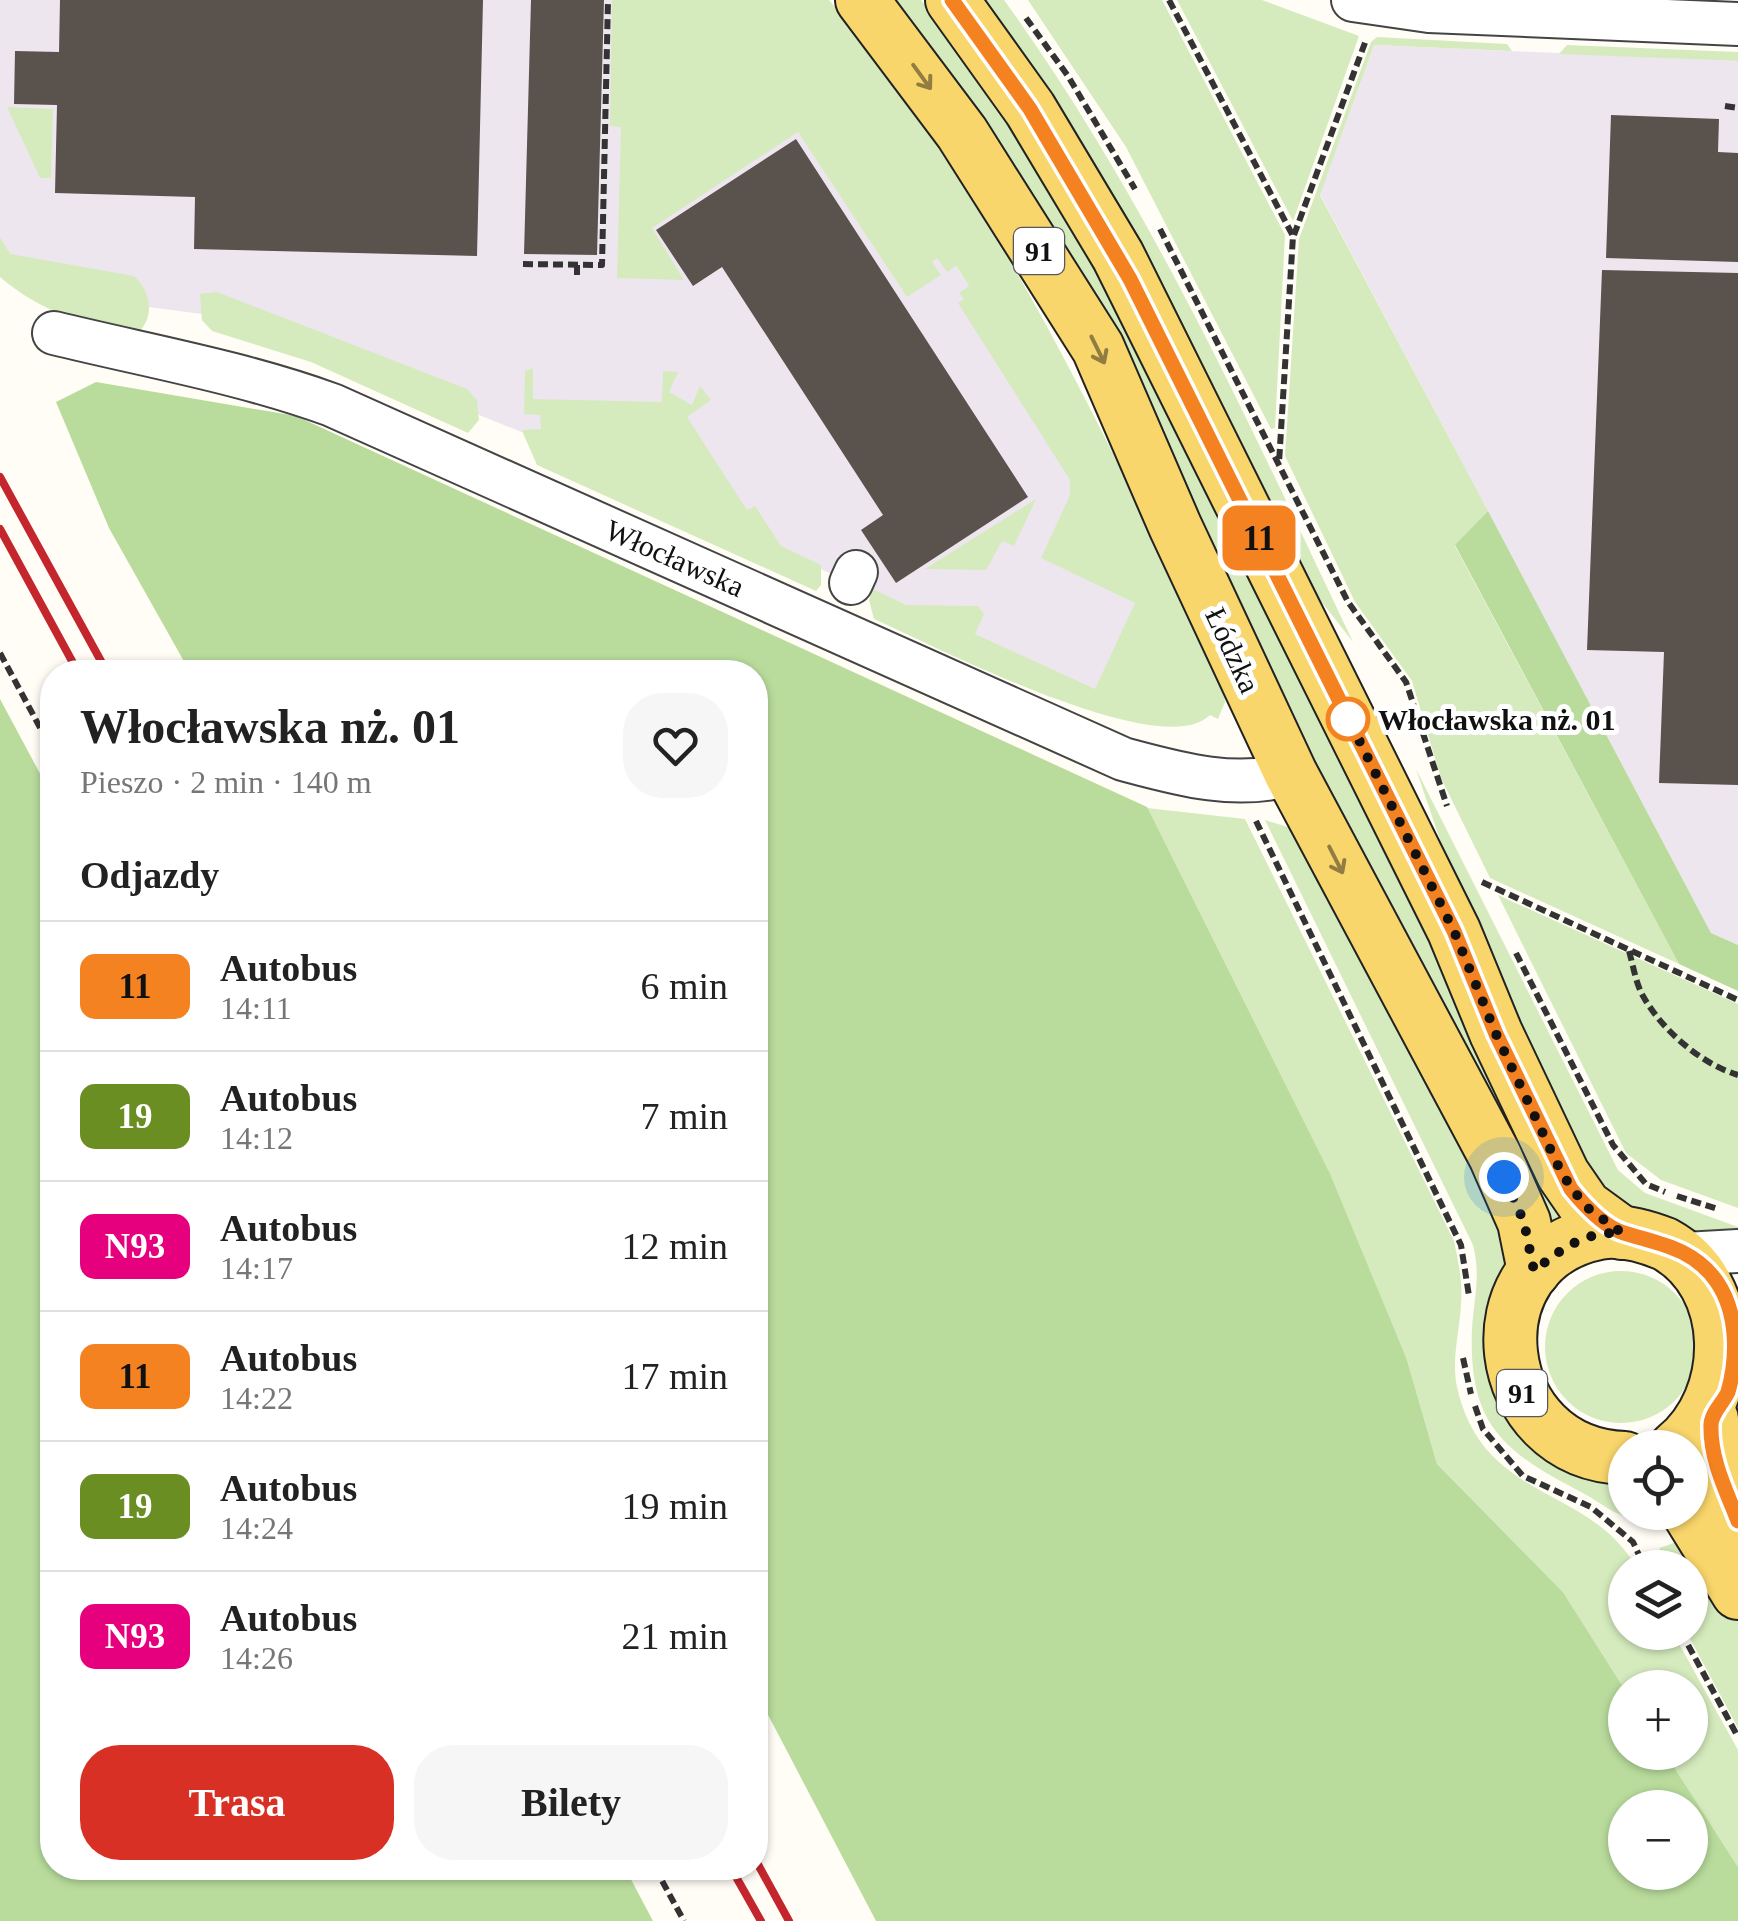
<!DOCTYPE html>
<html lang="pl">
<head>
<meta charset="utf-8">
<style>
  body { margin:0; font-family:"Times New Roman",serif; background:#f6f6f6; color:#222; height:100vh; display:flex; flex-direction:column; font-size:38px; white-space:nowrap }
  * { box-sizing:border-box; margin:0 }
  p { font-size:32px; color:#767676 }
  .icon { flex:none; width:55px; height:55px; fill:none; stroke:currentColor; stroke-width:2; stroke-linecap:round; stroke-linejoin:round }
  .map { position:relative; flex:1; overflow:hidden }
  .panel { position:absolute; left:40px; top:660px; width:728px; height:1220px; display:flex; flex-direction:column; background:#fff; border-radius:40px; box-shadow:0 2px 8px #0004 }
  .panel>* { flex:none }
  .badge { padding:0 20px; border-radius:15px; font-size:35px; line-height:65px }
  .controls { position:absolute; left:1608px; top:1430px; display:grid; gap:20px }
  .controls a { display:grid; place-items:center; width:100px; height:100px; border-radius:50%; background:#fff; box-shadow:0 2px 8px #0004; font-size:50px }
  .you { position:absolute; width:50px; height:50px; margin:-25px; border:8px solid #fff; border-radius:50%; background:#1a73e8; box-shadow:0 0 0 15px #1a73e833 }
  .map>.badge { position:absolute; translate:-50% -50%; box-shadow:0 0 0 5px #fff }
  h2 { padding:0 40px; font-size:38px; line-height:90px }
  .round { display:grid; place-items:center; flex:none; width:105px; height:105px; border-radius:40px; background:#f6f6f6 }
  .overview { display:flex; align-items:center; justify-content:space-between; height:170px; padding:0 40px }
  h1 { font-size:48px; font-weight:800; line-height:75px }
  .cta { display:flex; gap:20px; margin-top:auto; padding:20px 40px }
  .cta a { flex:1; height:115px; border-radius:40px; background:#d93025; color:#fff; font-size:40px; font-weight:800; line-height:115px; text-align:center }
  .cta a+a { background:#f6f6f6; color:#222 }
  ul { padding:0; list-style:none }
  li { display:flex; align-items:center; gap:30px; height:130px; padding:0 40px; border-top:2px solid #e0e0e0 }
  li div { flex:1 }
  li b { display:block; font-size:38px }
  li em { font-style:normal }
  li .badge { min-width:110px; font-weight:700; text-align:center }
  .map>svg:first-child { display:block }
</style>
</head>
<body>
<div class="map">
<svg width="1738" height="1921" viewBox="0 0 1738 1921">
  <rect width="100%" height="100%" fill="#fffdf5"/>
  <g fill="#eee6ef">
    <polygon points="0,0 744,0 848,105 969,286 1172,637 1107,700 519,431 240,319 18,290 0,270"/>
    <polygon points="1374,45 1738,61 1738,945 1711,933 1320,194"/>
  </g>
  <g fill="#d5ebbd">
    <path d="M612,0H829C1003,207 1104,436 1222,677L1225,702L1218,719L1210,715C1161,764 933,645 874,619L869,600L873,589L906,605L978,606L984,614L975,634L1095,689L1135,603L1041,558L1070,495V480L958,303L964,299L959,293L969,286L956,266L947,272L937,258L932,262L941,275L907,297L798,132L652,228L684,280L617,278L621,127L610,126Z"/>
    <polygon points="891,0 921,0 1004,105 1099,269 1568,1221 1541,1227 1079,277 982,116"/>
    <path d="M982,0H1004C1148,199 1248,421 1353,642L1310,587Z"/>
    <polygon points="1028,0 1162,0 1285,235 1275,428 1271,429 1126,147"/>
    <polygon points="1177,0 1262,0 1359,36 1293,221"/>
    <polygon points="1377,37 1507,44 1512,51 1374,45 1320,195 1488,511 1455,546 1679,964 1490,878 1441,778 1412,681 1355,602 1285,456 1299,239 1371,42"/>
    <polygon points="1567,45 1738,52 1738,61 1559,54"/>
    <polygon points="7,107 53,109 51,178 40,178"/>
    <path d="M0,237L10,254L134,276C151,291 156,319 136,334C83,323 42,313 0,277Z"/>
    <polygon points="217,292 467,389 477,400 479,420 468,433 311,362 212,331 202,320 200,294"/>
    <polygon points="533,368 533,399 662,402 663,371 678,372 669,392 692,405 700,386 711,400 687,417 747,510 755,506 781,546 821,565 821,585 816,591 537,465 523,433 523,430 541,429 540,415 524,414 525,371"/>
    <polygon points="1036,499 1014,546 1002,541 986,570 925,569"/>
    <polygon points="1416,769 1618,1170 1645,1193 1738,1227 1738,1238 1693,1234 1590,1188 1453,878"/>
    <path d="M1147,808L1245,819L1454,1241C1458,1261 1463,1282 1461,1303C1460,1331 1451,1359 1457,1387C1483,1503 1590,1485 1636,1567L1625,1568V1632L1673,1633L1738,1750V1867L1665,1753L1690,1752V1688L1625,1690L1563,1592L1437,1464L1407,1360Z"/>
    <path d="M1265,820L1294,829L1510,1229L1501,1406C1530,1457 1569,1473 1625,1485V1512L1659,1513C1628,1528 1610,1508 1583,1493C1504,1452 1468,1426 1472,1329C1474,1298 1481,1276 1473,1245Z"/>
    <polygon points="1498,895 1738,1004 1738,1208 1661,1180 1626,1153"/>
    <circle cx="1621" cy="1347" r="76"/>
    <polygon points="1687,1538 1738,1621 1738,1728 1687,1633 1690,1568 1652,1568 1660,1548"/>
  </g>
  <g fill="#b9dc9c" fill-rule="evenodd">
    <path d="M96,382L296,416L1147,807L1330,1174L1407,1360L1437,1464L1563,1592L1625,1690V1752L1665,1753L1738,1867V1921H876L755,1690V672H190L109,528L56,402ZM1625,1808H1690V1872H1625Z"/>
    <polygon points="1488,511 1711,933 1738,945 1738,991 1679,964 1455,545"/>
    <polygon points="0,699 52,796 52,1868 625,1868 653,1921 0,1921"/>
  </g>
  <g fill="#5a524d">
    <polygon points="60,0 483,0 477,256 194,249 195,197 55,193 57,105 14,104 15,51 59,52"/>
    <polygon points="531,0 604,0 597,255 524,254"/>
    <polygon points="1611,115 1719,119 1718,152 1738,153 1738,262 1606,258"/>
    <polygon points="796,139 1028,497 896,583 861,530 883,515 722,267 693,286 656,230"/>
    <polygon points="1602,270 1738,273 1738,785 1659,783 1664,652 1587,650"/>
  </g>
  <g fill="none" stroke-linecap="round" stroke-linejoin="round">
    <defs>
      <g id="minor">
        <polyline points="1353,0 1429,11 1738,24"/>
        <path d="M54,333C148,356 241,372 332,405L1123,759C1179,774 1234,790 1291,774"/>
        <polyline points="851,583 856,572"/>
        <polyline points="1685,1254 1738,1251"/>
      </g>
      <g id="major">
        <polyline points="862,0 962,133 1098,348 1175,526 1291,774 1495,1156 1524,1222 1534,1271"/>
        <polyline points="952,0 1030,109 1118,256 1454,931 1496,1033 1563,1174 1585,1206 1622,1233"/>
        <polyline points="1712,1419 1715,1463 1738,1521"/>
        <path d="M1625,1458C1489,1454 1466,1259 1599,1233C1621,1229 1645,1236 1665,1244C1738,1284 1738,1397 1675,1448"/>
        <polyline points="1688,1512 1738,1593"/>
      </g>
    </defs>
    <use href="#minor" stroke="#444" stroke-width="46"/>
    <use href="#major" stroke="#222" stroke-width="56"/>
    <g stroke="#333" stroke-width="6" stroke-dasharray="10 5" stroke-linecap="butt">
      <polyline points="1169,0 1293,236 1279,463"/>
      <polyline points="1026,18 1068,76 1135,189"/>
      <polyline points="1725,106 1738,108"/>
      <polyline points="1160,229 1348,602 1406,682 1447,806"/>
      <polyline points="1294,235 1366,40"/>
      <polyline points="523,264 602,265 608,0"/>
      <polyline points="577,265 577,277"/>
      <polyline points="0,653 52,750"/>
      <polyline points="1256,821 1461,1245 1469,1296"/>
      <polyline points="1482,882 1738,1000"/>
      <path d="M1629,951C1633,965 1636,984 1643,996C1662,1030 1701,1064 1738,1075"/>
      <polyline points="1516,953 1613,1145 1646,1184 1665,1192"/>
      <polyline points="1677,1196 1718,1209"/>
      <polyline points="1463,1358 1471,1394"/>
      <polyline points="1475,1406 1483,1429 1523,1476 1591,1507 1633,1542 1645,1568"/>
      <polyline points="1681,1632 1738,1737"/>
      <polyline points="655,1868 684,1921"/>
    </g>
    <use href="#minor" stroke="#fff" stroke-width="42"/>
    <use href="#major" stroke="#f9d66b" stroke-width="52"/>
    <g stroke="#c4262e" stroke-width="8">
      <polyline points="0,477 107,672"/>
      <polyline points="0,529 78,672"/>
      <polyline points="755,1859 789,1921"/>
      <polyline points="731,1868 761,1921"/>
    </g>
  </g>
  <defs><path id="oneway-shaft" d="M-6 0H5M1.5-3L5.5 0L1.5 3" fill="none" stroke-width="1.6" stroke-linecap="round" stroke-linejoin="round" transform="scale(2.5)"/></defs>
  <g stroke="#917d42">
    <use href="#oneway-shaft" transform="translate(922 77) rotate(54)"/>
    <use href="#oneway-shaft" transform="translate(1098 350) rotate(64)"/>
    <use href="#oneway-shaft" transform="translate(1336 860) rotate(63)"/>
  </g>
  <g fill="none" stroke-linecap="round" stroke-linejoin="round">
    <defs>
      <path id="line" d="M952,0L1030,109L1130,279L1454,931L1496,1034L1571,1189C1584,1205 1604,1227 1624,1233C1659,1244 1694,1248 1717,1282C1738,1313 1738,1357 1728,1392C1723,1403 1711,1413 1711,1425C1710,1459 1726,1490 1738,1521"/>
    </defs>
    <use href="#line" stroke="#fff" stroke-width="22"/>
    <use href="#line" stroke="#f58220" stroke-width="15"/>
    <path stroke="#111" stroke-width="10" stroke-dasharray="0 18" d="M1348,719L1346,714L1454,931L1496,1034L1562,1174L1585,1206L1622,1233C1585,1231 1561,1249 1534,1271L1524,1222L1504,1177"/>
  </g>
  <circle fill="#fff" stroke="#f58220" stroke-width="5" cx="1348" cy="719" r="20"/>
  <g text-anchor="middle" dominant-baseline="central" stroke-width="10" stroke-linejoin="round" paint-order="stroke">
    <g fill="#fff" stroke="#585858" stroke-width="2.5">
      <rect x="1014" y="228" width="50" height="46" rx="8"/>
      <rect x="1497" y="1370" width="50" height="46" rx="8"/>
    </g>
    <g font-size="28" font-weight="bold" fill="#111">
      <text x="1039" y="251">91</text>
      <text x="1522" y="1393">91</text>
    </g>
    <g font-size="30" fill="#111" stroke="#fff">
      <text transform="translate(675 558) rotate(24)">Włocławska</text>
      <text transform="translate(1233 650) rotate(65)">Łódzka</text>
    </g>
    <g font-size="30" font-weight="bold" fill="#111" stroke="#fff" text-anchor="start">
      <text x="1378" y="719">Włocławska nż. 01</text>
    </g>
  </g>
</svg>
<div class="controls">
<a><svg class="icon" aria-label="locate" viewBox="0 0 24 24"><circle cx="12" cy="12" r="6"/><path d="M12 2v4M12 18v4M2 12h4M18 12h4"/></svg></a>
<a><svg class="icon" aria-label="layers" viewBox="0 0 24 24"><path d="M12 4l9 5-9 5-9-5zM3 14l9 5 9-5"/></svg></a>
<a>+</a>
<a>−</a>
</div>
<div class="you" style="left:1504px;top:1177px"></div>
<b class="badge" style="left:1259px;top:538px;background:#f58220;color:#111">11</b>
<section class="panel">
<div class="overview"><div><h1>Włocławska nż. 01</h1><p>Pieszo · 2 min · 140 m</p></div><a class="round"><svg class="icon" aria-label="heart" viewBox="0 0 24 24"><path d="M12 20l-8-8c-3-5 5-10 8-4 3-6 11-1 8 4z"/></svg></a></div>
<h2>Odjazdy</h2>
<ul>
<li><span class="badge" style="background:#f58220;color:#111">11</span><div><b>Autobus</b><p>14:11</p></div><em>6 min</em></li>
<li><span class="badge" style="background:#6b8e23;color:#fff">19</span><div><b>Autobus</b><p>14:12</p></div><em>7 min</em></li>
<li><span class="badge" style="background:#e6007e;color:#fff">N93</span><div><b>Autobus</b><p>14:17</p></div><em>12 min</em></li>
<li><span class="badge" style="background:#f58220;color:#111">11</span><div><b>Autobus</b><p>14:22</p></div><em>17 min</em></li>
<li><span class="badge" style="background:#6b8e23;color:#fff">19</span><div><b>Autobus</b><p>14:24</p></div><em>19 min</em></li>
<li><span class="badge" style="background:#e6007e;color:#fff">N93</span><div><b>Autobus</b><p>14:26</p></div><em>21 min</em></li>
</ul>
<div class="cta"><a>Trasa</a><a>Bilety</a></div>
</section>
</div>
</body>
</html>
